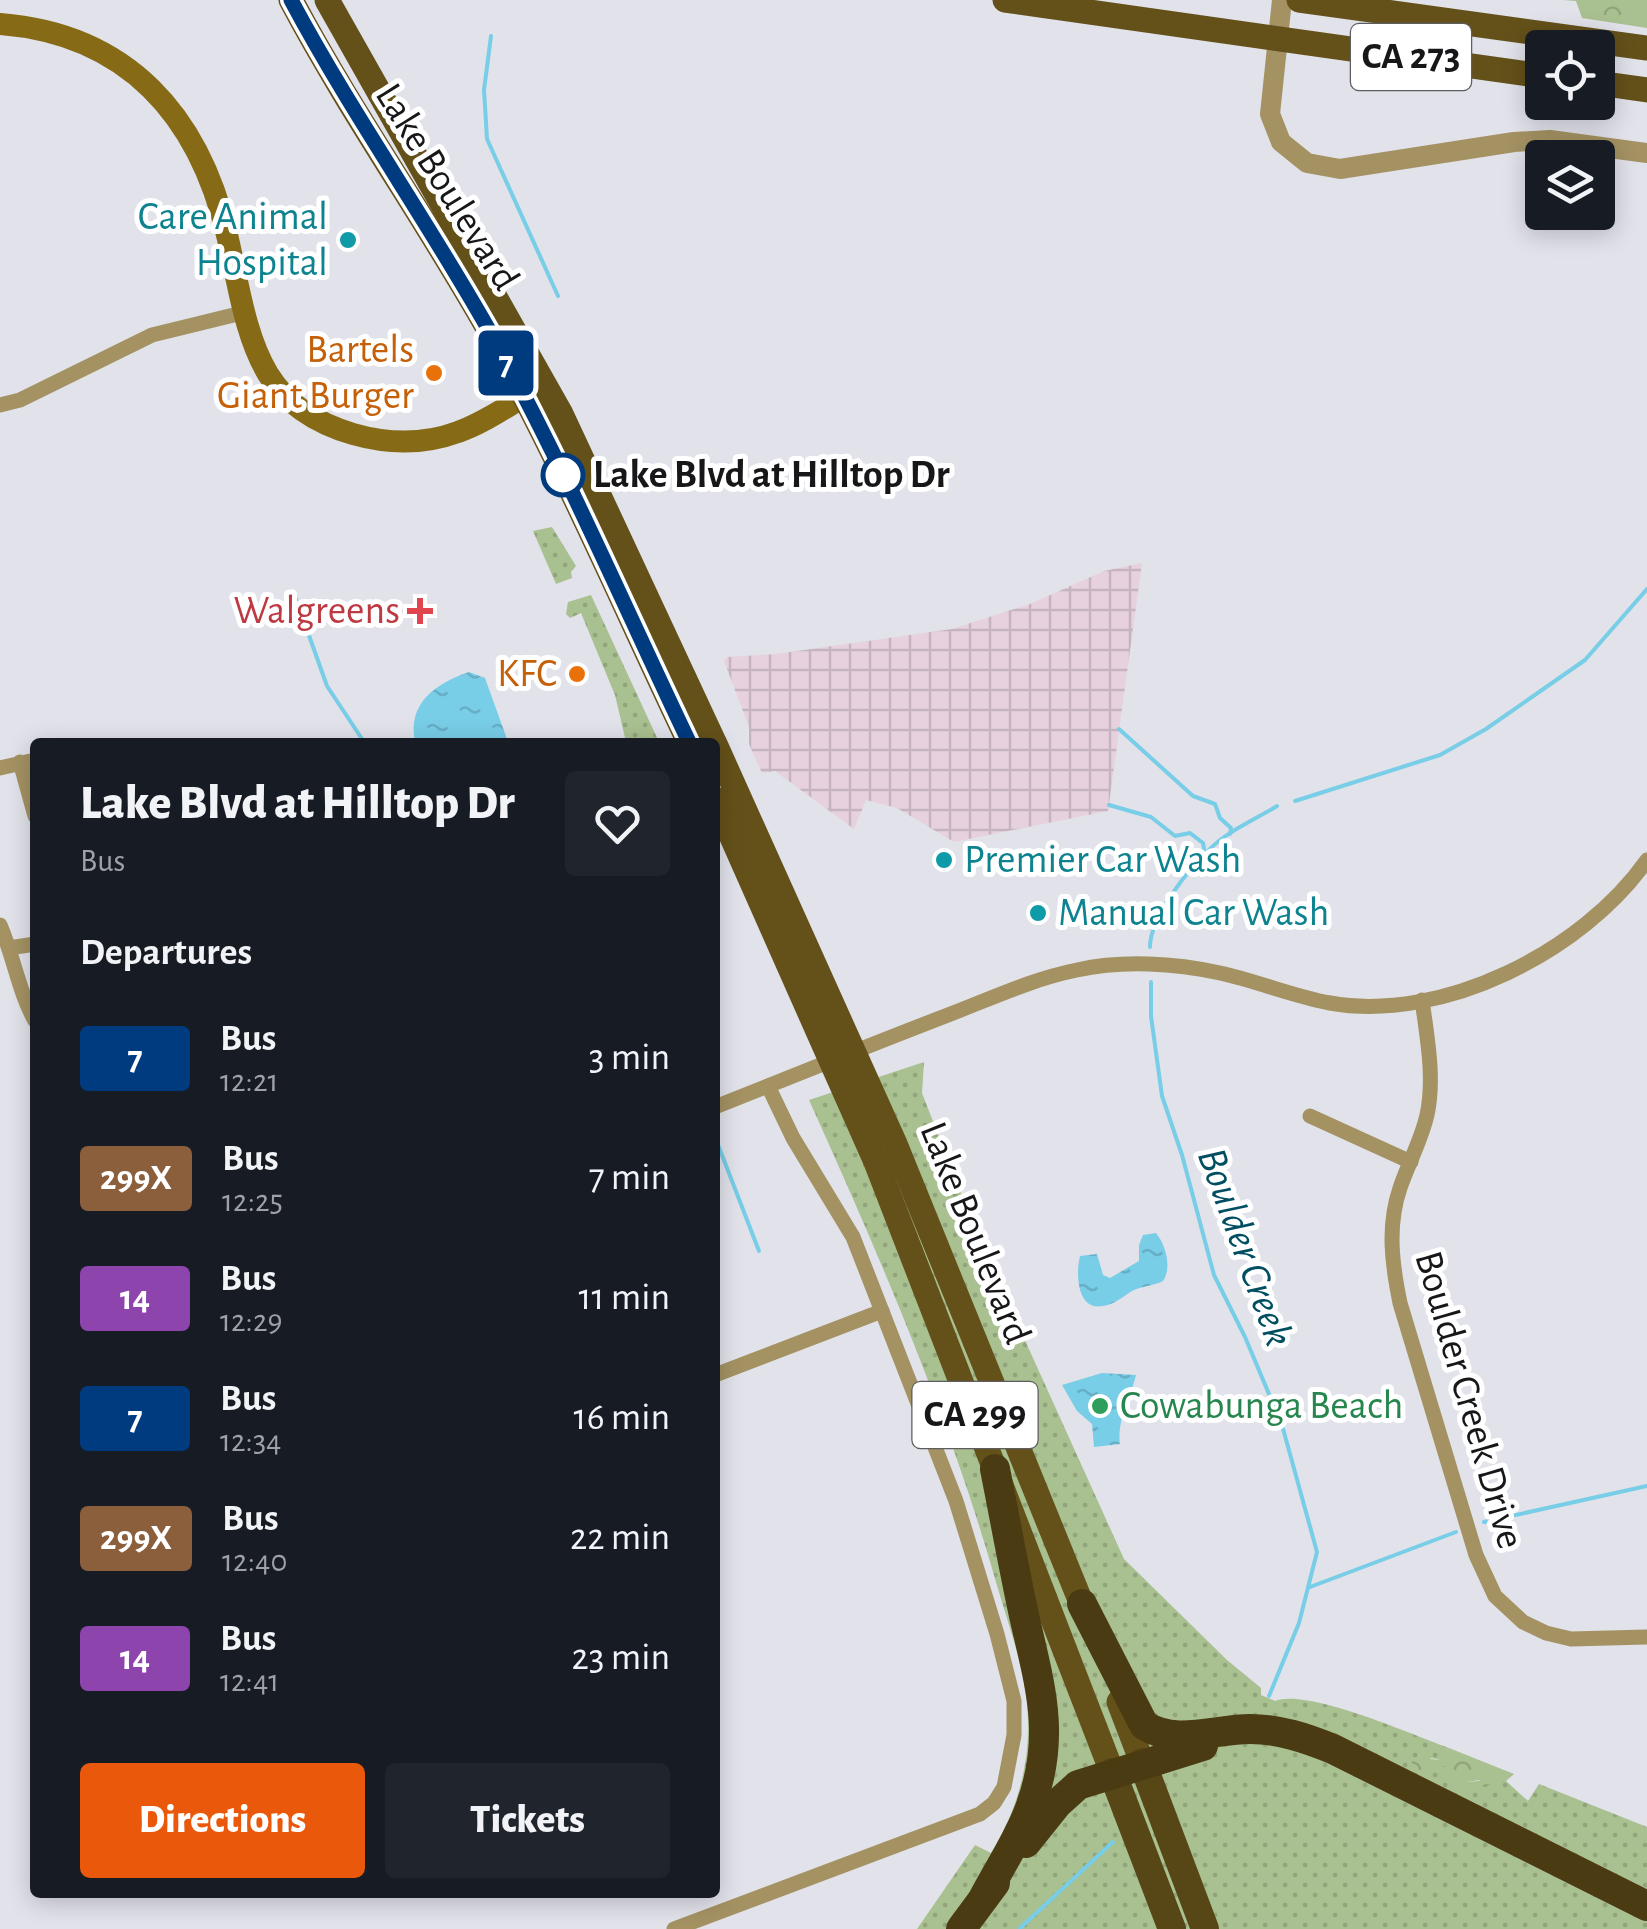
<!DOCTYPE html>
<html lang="en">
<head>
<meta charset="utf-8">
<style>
  body { margin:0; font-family:"Alegreya Sans",sans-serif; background:#20242c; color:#f1f3f6; height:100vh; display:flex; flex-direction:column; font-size:38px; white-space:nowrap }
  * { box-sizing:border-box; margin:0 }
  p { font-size:32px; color:#9ea1a6 }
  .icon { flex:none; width:55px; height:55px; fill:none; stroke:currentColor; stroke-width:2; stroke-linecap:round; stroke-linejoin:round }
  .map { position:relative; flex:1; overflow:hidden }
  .panel { position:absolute; left:30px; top:738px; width:690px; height:1160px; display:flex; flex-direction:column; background:#171b24; border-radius:10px; box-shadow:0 5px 25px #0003 }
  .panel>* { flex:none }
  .badge { padding:0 20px; border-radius:8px; font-size:35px; line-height:65px }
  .tools { position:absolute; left:1525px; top:30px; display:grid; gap:20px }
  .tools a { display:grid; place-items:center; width:90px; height:90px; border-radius:10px; background:#171b24; box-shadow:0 5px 25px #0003; font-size:50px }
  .map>.badge { position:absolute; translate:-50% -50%; box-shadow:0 0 0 5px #fff }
  h2 { padding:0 50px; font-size:38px; line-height:90px }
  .round { display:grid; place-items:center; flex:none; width:105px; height:105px; border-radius:10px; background:#20242c }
  .summary { display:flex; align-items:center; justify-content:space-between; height:170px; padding:0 50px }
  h1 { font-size:48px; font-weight:800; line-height:75px }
  .primary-button { display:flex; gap:20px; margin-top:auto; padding:20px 50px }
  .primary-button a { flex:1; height:115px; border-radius:10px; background:#ea580c; color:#fff; font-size:40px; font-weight:800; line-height:115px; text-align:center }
  .primary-button a+a { background:#20242c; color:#f1f3f6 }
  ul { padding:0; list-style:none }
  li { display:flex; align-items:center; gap:30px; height:120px; padding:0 50px }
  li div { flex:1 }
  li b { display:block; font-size:38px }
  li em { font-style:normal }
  li .badge { min-width:110px; font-weight:700; text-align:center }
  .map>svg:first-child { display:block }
</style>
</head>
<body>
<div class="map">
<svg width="1647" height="1929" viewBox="0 0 1647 1929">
  <defs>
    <pattern id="industrial-grid" width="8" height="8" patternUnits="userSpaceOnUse" patternTransform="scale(2.5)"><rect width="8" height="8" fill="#e7d1df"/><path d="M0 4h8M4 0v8" fill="none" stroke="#c5b3bf"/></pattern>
    <pattern id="grass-dots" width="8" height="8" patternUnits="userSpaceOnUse" patternTransform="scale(2.5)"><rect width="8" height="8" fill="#a9c090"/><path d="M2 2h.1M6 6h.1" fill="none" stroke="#91a47c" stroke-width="1.8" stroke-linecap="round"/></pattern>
    <pattern id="forest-crowns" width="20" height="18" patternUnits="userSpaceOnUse" patternTransform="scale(2.5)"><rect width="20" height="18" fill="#a9c090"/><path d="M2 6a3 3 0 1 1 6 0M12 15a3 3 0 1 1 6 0" fill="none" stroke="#91a47c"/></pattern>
    <pattern id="water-ripples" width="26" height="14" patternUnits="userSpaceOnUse" patternTransform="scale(2.5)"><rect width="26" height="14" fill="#78cde7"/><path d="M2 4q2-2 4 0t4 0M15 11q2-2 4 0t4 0" fill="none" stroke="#67afc6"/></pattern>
  </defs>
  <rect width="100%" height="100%" fill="#e1e2ea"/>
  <polygon fill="url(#industrial-grid)" points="1142,563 1108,811 954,842 897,808 866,800 854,829 775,771 762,773 749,744 749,727 724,661 727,657 776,654 952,629 1030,604 1104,571"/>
  <g fill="url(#grass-dots)">
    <polygon points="552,527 576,566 571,572 572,578 556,584 533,531"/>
    <polygon points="591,595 659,742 626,742 615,695 581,613 570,618 566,614 568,602"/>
    <path d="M924,1062L922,1093L976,1232L1124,1559L1227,1660L1261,1688V1695L1275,1701C1307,1688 1413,1735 1449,1748L1440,1760L1417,1755L1446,1766L1454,1777L1467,1782L1499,1779V1768L1514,1774L1506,1781L1528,1801L1539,1784L1647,1827V1929H917L975,1845L991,1853C1015,1814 1029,1770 1028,1723C1028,1675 1009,1628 996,1582C949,1417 880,1257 809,1100Z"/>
  </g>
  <g fill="url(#forest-crowns)">
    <polygon points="1563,0 1647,0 1647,28 1582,18 1576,1"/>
    <polygon points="1449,1748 1499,1768 1499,1779 1485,1787 1479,1780 1467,1782 1468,1789 1463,1791 1454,1777 1442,1777 1445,1766 1440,1766 1431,1774 1422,1774 1411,1762 1427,1750 1431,1759 1439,1760"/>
  </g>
  <g fill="url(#water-ripples)">
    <path d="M469,672L485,678L508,742H415C407,703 435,684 469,672Z"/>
    <path d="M1156,1233C1166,1245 1172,1268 1163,1281C1153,1286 1142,1286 1132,1291C1124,1296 1113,1305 1103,1306C1076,1311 1076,1272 1080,1256L1097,1254L1103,1275L1110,1278L1139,1261V1245L1143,1235Z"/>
    <path d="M1102,1373L1136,1375C1130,1401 1117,1418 1120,1444L1094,1447L1092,1424L1077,1411L1062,1385Z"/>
  </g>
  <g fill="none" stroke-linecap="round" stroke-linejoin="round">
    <g stroke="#78cde7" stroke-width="4">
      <polyline points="491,36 484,90 487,139 558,296"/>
      <polyline points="296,599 327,686 364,742"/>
      <polyline points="1119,729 1193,796 1215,804 1220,818 1231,828 1230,834"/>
      <polyline points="1295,801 1440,755 1486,729 1585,660 1647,589"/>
      <polyline points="1109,805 1151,817 1175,836 1190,833 1203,843 1205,854"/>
      <path d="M1150,947C1150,917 1189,868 1211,848C1228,831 1256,819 1277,806"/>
      <polyline points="1151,982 1151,1016 1162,1096 1182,1155 1214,1275 1245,1337 1282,1425 1317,1552 1299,1623 1269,1696"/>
      <polyline points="715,1137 759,1251"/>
      <polyline points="1484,1522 1647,1486"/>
      <polyline points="1310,1587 1456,1532"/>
      <polyline points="1019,1929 1113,1842"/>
    </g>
    <g stroke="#a49263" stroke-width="15">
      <polyline points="0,405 20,400 152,335 246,312"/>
      <polyline points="20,762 35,816"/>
      <polyline points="0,768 35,760"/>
      <path d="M0,925C14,957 18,990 35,1021"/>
      <polyline points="9,948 35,944"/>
      <path d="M1422,1000C1427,1037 1435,1078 1427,1115C1421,1141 1408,1164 1400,1188C1387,1226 1392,1264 1400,1303L1476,1555L1495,1596L1523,1622L1546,1633L1571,1639L1646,1637"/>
      <path d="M715,1107C793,1076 870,1045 948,1015C990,999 1032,979 1077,970C1122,960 1175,963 1220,973C1257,981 1292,996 1330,1003C1443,1023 1583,951 1647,860"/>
      <polyline points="1310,1116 1411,1162"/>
      <polyline points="715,1375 882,1311"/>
      <polyline points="674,1929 980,1814 994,1803 1004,1787 1014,1735 1014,1701 997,1634 956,1501 853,1237 793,1138 768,1086"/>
    </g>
    <polyline stroke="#a49263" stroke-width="20" points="1282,0 1270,114 1281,142 1307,163 1340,169 1514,142 1550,140 1647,153"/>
    <path stroke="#866a16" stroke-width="22" d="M0,24C128,34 199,116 227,235C238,280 244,334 268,374C287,405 319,424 353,434C388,444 423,445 458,432C487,422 511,403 538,389"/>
    <g stroke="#64511a" stroke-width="25">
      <path d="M291,0C353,117 430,224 494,339C566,470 625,608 689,742"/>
      <polyline points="327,0 561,414 714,742"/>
      <polyline points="1005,0 1542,76"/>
      <polyline points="1299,0 1647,48"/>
      <polyline points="1598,83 1647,90"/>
      <polyline points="715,744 895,1144 1089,1622"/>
      <polyline points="715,799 876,1162 1112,1772"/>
      <polyline points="1119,1702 1142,1762"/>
    </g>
    <g stroke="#574616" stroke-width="28">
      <polyline points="1142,1762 1205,1929"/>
      <polyline points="1112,1772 1172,1929"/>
    </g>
    <g stroke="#4a3b13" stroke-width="30">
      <path d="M1082,1604L1144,1725C1176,1746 1214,1729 1250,1729C1279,1729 1306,1738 1333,1749L1647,1906"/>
      <polyline points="1026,1843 1058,1803 1078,1785 1203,1746"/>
      <path d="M984,1897C999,1868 1019,1839 1030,1808C1056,1738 1041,1689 1025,1620C1014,1570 1005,1519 995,1469"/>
      <polyline points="961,1929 995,1883"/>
    </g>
  </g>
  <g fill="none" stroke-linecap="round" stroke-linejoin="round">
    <defs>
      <path id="line" d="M291,0C353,116 430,224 494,339C566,470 625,608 689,742"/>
    </defs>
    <use href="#line" stroke="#fff" stroke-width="22"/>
    <use href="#line" stroke="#003b80" stroke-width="15"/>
  </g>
  <g fill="#0f9aa8" stroke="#fff" stroke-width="4">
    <circle cx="348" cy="240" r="10"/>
    <circle cx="944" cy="860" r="10"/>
    <circle cx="1038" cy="913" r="10"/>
  </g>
  <g fill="#e8710a" stroke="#fff" stroke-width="4">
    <circle cx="434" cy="373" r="10"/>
    <circle cx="577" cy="674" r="10"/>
  </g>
  <circle fill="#fff" stroke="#003b80" stroke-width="5" cx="563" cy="475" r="20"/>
  <path fill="#e0444e" stroke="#fff" stroke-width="4" d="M415 596h10v10h10v10h-10v10h-10v-10h-10v-10h10z"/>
  <circle fill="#2e9e5b" stroke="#fff" stroke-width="4" cx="1100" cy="1406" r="10"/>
  <g text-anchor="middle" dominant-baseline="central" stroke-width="10" stroke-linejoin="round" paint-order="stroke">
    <g fill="#fff" stroke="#5d5d5f" stroke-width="2.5">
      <rect x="1351" y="24" width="120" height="66" rx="8"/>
      <rect x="912.5" y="1382" width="125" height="66" rx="8"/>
    </g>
    <g font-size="38" font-weight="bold" fill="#17171a">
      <text x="1411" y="57">CA 273</text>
      <text x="975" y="1415">CA 299</text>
    </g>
    <g font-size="40" fill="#17171a" stroke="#fff">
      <text transform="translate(447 187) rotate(58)">Lake Boulevard</text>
      <text transform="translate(975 1233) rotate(68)">Lake Boulevard</text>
      <text transform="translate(1469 1400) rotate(74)">Boulder Creek Drive</text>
    </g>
    <g font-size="40" fill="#0d838f" stroke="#fff" text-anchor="start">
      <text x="328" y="217" text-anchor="end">Care Animal<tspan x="328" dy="46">Hospital</tspan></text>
      <text x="964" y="860">Premier Car Wash</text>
      <text x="1058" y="913">Manual Car Wash</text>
    </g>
    <g font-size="40" fill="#c56008" stroke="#fff" text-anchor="end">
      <text x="414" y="350">Bartels<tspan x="414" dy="46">Giant Burger</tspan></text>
      <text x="557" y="674">KFC</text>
    </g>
    <g font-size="40" font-weight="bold" fill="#17171a" stroke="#fff" text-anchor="start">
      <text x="593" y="475">Lake Blvd at Hilltop Dr</text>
    </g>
    <g font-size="40" fill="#be3a42" stroke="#fff" text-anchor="end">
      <text x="400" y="611">Walgreens</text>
    </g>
    <g font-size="40" fill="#27864d" stroke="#fff" text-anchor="start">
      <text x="1120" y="1406">Cowabunga Beach</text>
    </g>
    <g font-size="42" font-style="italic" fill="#004e61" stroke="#fff">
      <text transform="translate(1245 1247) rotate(70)">Boulder Creek</text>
    </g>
  </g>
</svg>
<div class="tools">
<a><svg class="icon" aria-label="locate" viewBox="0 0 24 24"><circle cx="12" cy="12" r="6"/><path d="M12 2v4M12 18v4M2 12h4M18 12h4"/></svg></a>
<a><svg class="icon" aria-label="layers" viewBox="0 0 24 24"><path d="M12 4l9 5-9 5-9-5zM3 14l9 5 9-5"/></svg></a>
</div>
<b class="badge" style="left:506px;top:363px;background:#003b80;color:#fff">7</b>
<section class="panel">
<div class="summary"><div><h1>Lake Blvd at Hilltop Dr</h1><p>Bus</p></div><a class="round"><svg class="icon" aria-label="heart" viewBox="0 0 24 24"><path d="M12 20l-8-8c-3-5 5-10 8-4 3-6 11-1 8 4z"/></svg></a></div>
<h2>Departures</h2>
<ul>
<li><span class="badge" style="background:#003b80;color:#fff">7</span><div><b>Bus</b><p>12:21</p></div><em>3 min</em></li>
<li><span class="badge" style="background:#8b5e3c;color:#fff">299X</span><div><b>Bus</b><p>12:25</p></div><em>7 min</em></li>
<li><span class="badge" style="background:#8e44ad;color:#fff">14</span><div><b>Bus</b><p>12:29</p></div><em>11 min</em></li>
<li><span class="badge" style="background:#003b80;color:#fff">7</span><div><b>Bus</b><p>12:34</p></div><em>16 min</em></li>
<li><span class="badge" style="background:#8b5e3c;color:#fff">299X</span><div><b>Bus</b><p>12:40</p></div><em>22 min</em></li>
<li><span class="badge" style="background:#8e44ad;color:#fff">14</span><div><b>Bus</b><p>12:41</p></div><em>23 min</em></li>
</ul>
<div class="primary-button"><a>Directions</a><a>Tickets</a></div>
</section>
</div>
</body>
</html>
